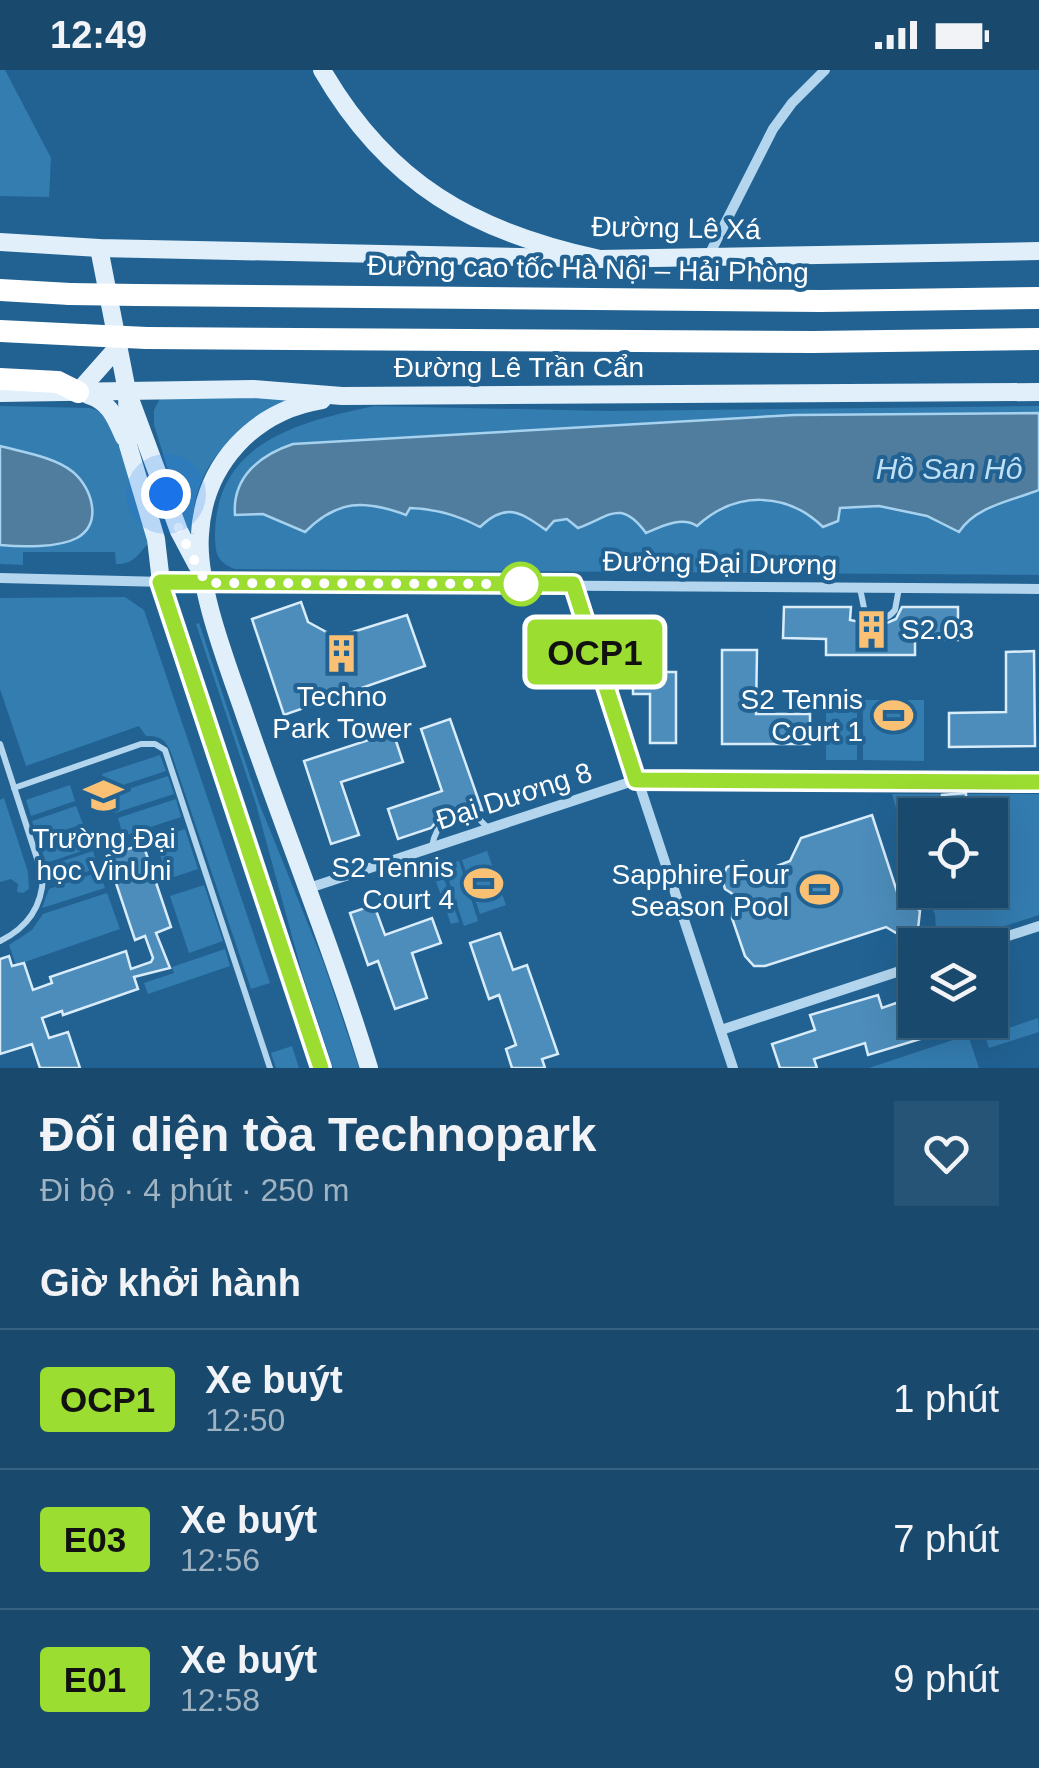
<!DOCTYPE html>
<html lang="vi">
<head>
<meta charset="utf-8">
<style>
  body { margin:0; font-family:Helvetica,sans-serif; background:#265476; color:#f1f3f6; height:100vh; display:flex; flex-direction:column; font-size:38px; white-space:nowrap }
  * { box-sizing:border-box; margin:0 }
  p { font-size:32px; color:#9fb3c2 }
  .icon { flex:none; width:55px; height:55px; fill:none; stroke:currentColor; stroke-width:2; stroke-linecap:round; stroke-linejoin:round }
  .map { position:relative; height:998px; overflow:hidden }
  .drawer { display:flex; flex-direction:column; background:#194a6e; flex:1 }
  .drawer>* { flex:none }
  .badge { padding:0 20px; border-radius:8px; font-size:35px; line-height:65px }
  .fabs { position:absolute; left:898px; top:728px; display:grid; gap:20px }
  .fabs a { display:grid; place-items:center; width:110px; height:110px; border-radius:0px; background:#194a6e; box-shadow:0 10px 40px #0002,0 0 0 2px #376281; font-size:50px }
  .you { position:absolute; width:50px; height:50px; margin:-25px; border:8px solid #fff; border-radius:50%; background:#1a73e8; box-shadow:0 0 0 15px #1a73e833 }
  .map>.badge { position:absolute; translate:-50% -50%; box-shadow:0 0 0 5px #fff }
  h2 { padding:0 40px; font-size:38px; line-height:90px }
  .round { display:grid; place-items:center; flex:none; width:105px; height:105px; border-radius:0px; background:#265476 }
  .overview { display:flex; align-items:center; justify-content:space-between; height:170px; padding:0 40px }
  h1 { font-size:48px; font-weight:600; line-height:75px }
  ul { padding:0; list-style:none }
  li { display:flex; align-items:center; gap:30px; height:140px; padding:0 40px; border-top:2px solid #376281 }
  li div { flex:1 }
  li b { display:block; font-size:38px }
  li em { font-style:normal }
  li .badge { min-width:110px; font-weight:700; text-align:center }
  .status { display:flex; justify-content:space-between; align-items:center; height:70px; padding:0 50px; background:#194a6e; direction:ltr }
  .status svg { height:28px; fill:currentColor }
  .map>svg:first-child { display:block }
</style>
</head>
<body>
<div class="status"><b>12:49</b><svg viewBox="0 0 49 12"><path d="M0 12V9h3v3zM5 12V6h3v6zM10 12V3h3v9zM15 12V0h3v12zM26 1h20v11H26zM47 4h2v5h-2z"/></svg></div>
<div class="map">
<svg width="1039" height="998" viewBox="0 0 1039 998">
  <rect width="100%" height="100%" fill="#216293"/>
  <g fill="#347db1">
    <polygon points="0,0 5,0 51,88 49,127 0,126"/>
    <path d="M162,325L290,328L291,332C234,360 194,390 192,460L188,464L154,355V340Z"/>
    <path d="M0,336L90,338L102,342L118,357L149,472C139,484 133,495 116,494L115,482H23V495L0,494V475L75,470C87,460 91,452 91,437C92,394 31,385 0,375Z"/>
    <path d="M374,336L609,341L1039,336V505L235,499C216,492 215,482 215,463C217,371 300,352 374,336Z"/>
    <path d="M125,527L144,540L270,913L251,919L172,685C167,671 161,665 146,666L139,656L26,696L0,619V528Z"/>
    <polygon points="199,553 259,733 323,891 359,998 333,998 302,903 256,734 196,554"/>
    <polygon points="857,630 857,690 826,690 826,630"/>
    <polygon points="863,630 924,630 924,691 863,690"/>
    <polygon points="160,685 166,701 108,720 102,704"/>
    <polygon points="168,706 174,724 115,743 110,725"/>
    <polygon points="70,715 75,731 31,746 26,730"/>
    <polygon points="892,724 1039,724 1039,845 947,875 937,875 935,844 922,820 990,820 990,745 915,745 915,802"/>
    <polygon points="4,728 28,802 29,819 23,823 17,822 18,814 11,809 0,812 0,730"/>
    <polygon points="176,729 181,747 123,766 118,748"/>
    <polygon points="76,736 83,754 38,769 32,751"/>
    <polygon points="185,759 198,799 168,809 155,769"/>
    <polygon points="84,760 91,778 46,793 40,775"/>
    <polygon points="93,781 98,798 48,814 48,796"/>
    <polygon points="487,781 506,835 480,844 462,790"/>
    <polygon points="459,791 478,851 464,856 444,796"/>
    <polygon points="440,797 459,852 451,854 432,800"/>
    <polygon points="99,802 105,818 42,838 49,819"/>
    <polygon points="204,815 223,871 189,883 170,826"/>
    <polygon points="107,823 120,859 16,895 9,875 32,860 43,844"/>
    <polygon points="225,879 230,896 148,924 144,913 174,903 172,897"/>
    <polygon points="1038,948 1039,962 989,978 985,966"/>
    <polygon points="968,965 979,998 869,998"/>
    <polygon points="292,976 299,998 276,998 271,983"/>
  </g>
  <g fill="#507d9e" stroke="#a7d2ef" stroke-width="2.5">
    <path d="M1039,343V420C1011,431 976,436 959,462L927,446L879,436L840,438L838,451L823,457C786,421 735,421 697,456C682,446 662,456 646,463C620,428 610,447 578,458L567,449L554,451L546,460C520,442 506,432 480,457C458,445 436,439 410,438L406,445C364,429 337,430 305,462L263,444L235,445C232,407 260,385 293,374L794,345Z"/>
    <path d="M0,376C22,382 55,387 73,402C92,418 103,453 77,468C58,478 21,477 0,475Z"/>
  </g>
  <g fill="#4d8dbb" stroke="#d9ecfa" stroke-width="2.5">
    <polygon points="301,532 308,552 341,570 343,565 407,545 425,596 284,645 252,549"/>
    <polygon points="784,537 851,537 850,550 880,556 896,549 902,537 958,537 958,570 915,569 915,585 826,585 826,569 783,568"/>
    <polygon points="633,557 663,557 663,602 676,602 676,673 650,673 650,624 633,624"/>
    <polygon points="722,580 757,580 756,644 810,644 810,674 722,674"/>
    <polygon points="1034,581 1035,676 949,677 949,643 1006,642 1006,582"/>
    <polygon points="450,649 482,740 456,738 442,745 431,758 398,769 388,739 442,721 421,659"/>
    <polygon points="393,662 403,692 341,712 359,765 331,774 304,691"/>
    <polygon points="966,723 966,736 942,737 942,725"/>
    <polygon points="872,745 900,831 912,833 920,841 918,859 903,867 886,857 765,896 754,896 745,886 732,848 733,839 745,832 725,819 722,808 727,797 743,791 758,803 790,791 801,768"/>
    <polygon points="143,774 171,857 156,863 170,898 134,907 138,919 63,945 62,941 42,948 49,968 68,962 80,998 40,998 32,974 0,984 0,889 9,886 12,896 24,893 33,920 52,913 50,907 126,881 131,899 151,892 153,888 145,866 135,870 107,786"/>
    <polygon points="374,835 385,865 432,848 441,873 412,883 427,928 395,939 378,891 368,895 350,843"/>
    <polygon points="500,863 513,900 527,895 558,984 542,989 545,998 512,998 506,979 516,975 499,925 489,929 470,873"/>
    <polygon points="878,925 882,938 905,930 915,937 915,950 976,952 868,985 865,973 814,989 817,998 780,998 772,974 815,960 810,945"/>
  </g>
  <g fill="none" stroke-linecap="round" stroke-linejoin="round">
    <g stroke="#b3d6ee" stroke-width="6">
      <path d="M860,518L865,543C875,552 886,551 895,540L899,518"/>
      <polyline points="600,595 612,598 620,606 620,614 610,626"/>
      <path d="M0,674L43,807C42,837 27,858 0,871"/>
      <polyline points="14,718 141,674 155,674 165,680 270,998"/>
      <path d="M432,776C436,754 452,740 474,744L487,757"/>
      <polyline points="897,902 903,919 915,930"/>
    </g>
    <g stroke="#b3d6ee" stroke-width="10">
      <polyline points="708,187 773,59 792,33 825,0"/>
      <polyline points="0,508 206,513 1039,519"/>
      <polyline points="573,514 733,998"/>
      <polyline points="309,818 636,710 1039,712"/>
      <polyline points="980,875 1039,856"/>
      <polyline points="721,960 915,896"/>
    </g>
    <g stroke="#e0effa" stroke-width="18">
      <path d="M322,0C388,114 474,162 600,189L1039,181"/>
      <polyline points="0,172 99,178 564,188"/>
      <polyline points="99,178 127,321 179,461 197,495"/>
      <polyline points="127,321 128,375 156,469 161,512 321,998"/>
      <polyline points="78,322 117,278"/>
      <polyline points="0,323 253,319 342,326 1039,322"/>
      <path d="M88,325C110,332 115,347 124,367"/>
      <path d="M322,330C254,341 204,394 200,464C196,514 226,591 243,640C284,760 332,877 369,998"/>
    </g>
    <g stroke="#fff" stroke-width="22">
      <polyline points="0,220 70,224"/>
      <polyline points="137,225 821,231 1039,228"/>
      <polyline points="0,261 82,265"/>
      <polyline points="147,268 813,272 1039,269"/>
      <polyline points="0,309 58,312 78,322"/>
    </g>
    <g stroke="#fff" stroke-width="22">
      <polyline points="70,224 137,225"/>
      <polyline points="82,265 147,268"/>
    </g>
  </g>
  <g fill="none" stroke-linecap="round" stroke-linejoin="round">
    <defs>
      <polyline id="line" points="321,998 160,512 573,514 636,710 1039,712"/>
    </defs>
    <use href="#line" stroke="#fff" stroke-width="22"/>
    <use href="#line" stroke="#9cdd31" stroke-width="15"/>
    <polyline stroke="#fff" stroke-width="10" stroke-dasharray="0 18" points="166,424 180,462 206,513 521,514"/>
  </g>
  <defs>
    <symbol id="building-bare" viewBox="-9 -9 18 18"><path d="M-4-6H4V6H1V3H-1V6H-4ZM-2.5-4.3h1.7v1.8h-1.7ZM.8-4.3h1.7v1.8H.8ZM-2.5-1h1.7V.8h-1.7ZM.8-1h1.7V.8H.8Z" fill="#fac174" stroke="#216293" stroke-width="2.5" paint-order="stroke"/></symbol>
    <symbol id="stadium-bare" viewBox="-9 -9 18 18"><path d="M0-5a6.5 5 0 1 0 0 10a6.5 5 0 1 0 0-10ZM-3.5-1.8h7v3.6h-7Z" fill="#fac174" stroke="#216293" stroke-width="2.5" paint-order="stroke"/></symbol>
    <symbol id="university-bare" viewBox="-9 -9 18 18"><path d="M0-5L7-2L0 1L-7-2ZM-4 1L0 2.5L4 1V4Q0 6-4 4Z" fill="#fac174" stroke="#216293" stroke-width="2.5" paint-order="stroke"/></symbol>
  </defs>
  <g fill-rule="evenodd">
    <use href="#building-bare" x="844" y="532" width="55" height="55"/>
    <use href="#building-bare" x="314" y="556" width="55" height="55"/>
    <use href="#stadium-bare" x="866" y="618" width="55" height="55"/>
    <use href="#university-bare" x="76" y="698" width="55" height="55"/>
    <use href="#stadium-bare" x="456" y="786" width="55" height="55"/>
    <use href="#stadium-bare" x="792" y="792" width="55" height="55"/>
  </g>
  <circle fill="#fff" stroke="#9cdd31" stroke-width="5" cx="521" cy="514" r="20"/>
  <g text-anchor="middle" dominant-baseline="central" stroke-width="8" stroke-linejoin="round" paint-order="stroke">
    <g font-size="28" fill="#fff" stroke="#216293">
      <text transform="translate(676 158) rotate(1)">Đường Lê Xá</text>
      <text transform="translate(588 199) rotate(1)">Đường cao tốc Hà Nội – Hải Phòng</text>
      <text x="519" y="297">Đường Lê Trần Cẩn</text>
      <text transform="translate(720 493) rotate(1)">Đường Đại Dương</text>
      <text transform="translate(514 726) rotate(-18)">Đại Dương 8</text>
    </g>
    <g font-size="28" fill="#fff" stroke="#216293" text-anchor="end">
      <text x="901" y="559" text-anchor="start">S2.03</text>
      <text x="342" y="626" text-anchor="middle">Techno<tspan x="342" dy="32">Park Tower</tspan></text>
      <text x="863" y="629">S2 Tennis<tspan x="863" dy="32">Court 1</tspan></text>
      <text x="104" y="768" text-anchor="middle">Trường Đại<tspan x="104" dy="32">học VinUni</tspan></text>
      <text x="454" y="797">S2 Tennis<tspan x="454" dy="32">Court 4</tspan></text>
      <text x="789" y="804">Sapphire Four<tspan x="789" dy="32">Season Pool</tspan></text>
    </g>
    <g font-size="30" font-style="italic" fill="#bfdff4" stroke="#216293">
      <text x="949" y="398">Hồ San Hô</text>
    </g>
  </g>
</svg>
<div class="fabs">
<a><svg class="icon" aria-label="locate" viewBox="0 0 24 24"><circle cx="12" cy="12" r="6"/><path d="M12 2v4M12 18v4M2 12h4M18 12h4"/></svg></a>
<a><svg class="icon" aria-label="layers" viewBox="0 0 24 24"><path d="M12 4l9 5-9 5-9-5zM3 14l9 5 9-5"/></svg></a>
</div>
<div class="you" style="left:166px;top:424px"></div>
<b class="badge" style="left:595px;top:582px;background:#9cdd31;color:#111">OCP1</b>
</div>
<section class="drawer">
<div class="overview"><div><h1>Đối diện tòa Technopark</h1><p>Đi bộ · 4 phút · 250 m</p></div><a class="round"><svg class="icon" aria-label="heart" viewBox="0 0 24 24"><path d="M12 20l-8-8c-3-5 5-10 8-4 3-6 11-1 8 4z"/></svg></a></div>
<h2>Giờ khởi hành</h2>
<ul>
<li><span class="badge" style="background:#9cdd31;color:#111">OCP1</span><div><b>Xe buýt</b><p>12:50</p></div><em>1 phút</em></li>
<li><span class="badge" style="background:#9cdd31;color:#111">E03</span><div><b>Xe buýt</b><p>12:56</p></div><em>7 phút</em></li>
<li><span class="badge" style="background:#9cdd31;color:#111">E01</span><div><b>Xe buýt</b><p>12:58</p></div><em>9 phút</em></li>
</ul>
</section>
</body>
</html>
